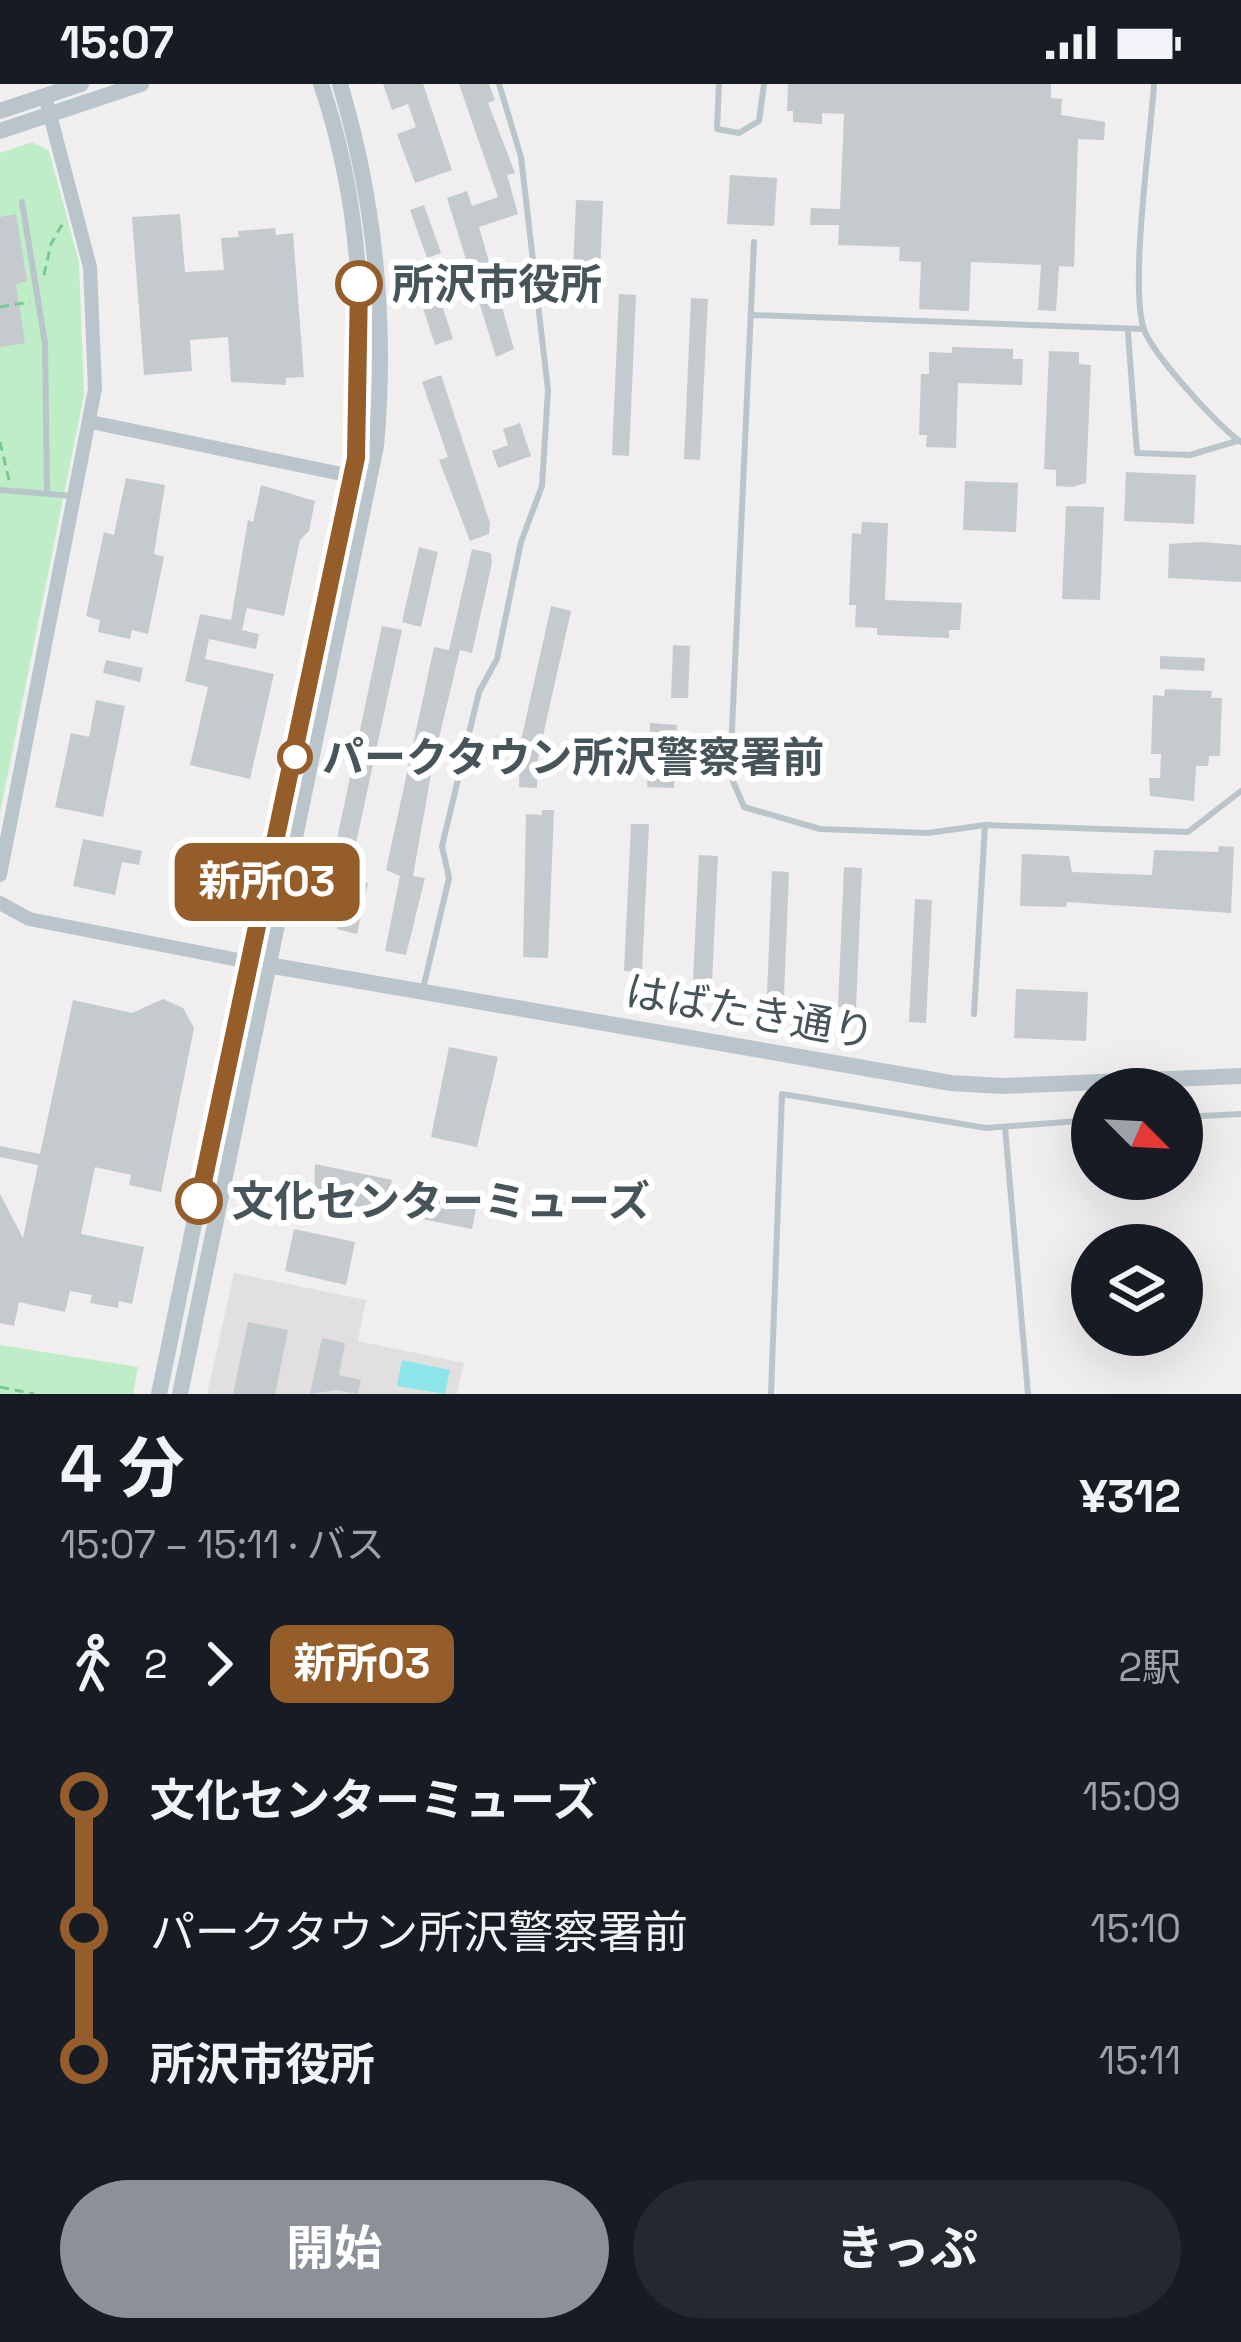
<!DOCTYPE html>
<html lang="ja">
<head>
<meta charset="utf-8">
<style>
  body { margin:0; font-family:"Space Grotesk","Noto Sans JP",sans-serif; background:#242831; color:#f1f3f6; height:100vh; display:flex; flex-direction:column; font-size:45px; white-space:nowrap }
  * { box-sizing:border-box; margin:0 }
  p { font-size:39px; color:#9ea1a6 }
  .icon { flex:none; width:66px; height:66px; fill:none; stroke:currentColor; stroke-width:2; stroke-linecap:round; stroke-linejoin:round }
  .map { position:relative; height:1310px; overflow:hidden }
  .sheet { display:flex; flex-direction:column; background:#171b24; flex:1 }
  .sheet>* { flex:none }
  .badge { padding:0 24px; border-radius:18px; font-size:42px; line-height:78px }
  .needle { width:78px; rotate:114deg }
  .fabs { position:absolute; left:1071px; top:984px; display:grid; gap:24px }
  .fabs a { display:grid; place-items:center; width:132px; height:132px; border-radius:50%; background:#171b24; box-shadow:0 12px 48px #0002; font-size:60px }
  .map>.badge { position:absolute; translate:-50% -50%; box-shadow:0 0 0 6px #fff }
  .legs { display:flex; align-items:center; gap:18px; height:132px; padding:0 60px; font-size:39px }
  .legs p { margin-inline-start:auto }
  .summary { display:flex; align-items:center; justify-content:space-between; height:204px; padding:0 60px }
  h1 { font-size:66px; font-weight:700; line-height:90px }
  .button { display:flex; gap:24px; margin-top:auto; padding:24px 60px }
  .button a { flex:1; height:138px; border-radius:72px; background:#8c9099; color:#fff; font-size:48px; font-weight:700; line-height:138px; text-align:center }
  .button a+a { background:#242831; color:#f1f3f6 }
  ul { padding:0 60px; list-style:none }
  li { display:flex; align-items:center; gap:42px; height:132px; font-size:45px }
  li i { display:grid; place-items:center; width:18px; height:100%; margin:0 15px; background:currentColor }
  li i::after { content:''; width:30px; height:30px; margin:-15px; border:9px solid; border-radius:50%; background:#171b24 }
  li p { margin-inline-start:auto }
  li:first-child i { background:linear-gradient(#0000 50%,currentColor 0) }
  li:last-child i { background:linear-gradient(currentColor 50%,#0000 0) }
  .status { display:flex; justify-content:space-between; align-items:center; height:84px; padding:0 60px; background:#171b24; direction:ltr }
  .status svg { height:33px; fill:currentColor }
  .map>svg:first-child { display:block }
</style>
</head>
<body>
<div class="status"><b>15:07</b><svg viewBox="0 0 49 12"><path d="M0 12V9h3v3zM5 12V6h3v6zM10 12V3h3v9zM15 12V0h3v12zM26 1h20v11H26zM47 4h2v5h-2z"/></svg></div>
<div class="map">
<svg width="1241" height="1310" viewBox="0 0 1241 1310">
  <rect width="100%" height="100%" fill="#f1eeef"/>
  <polygon fill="#e2dfe0" points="234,1189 366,1216 358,1257 464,1279 457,1310 207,1310"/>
  <g fill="#beedc8">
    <polygon points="32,58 49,67 79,178 84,311 0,729 0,69"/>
    <polygon points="0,1261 138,1283 133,1310 0,1310"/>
  </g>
  <polygon fill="#8ce6e9" points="402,1276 450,1286 445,1310 397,1302"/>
  <g fill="#c5cace">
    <polygon points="383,0 423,0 452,86 415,99 397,50 416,43 408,20 392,26"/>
    <polygon points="459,0 489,0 495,16 488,19 515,89 507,91 518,130 479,143 514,265 496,273 447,114 467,107 472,122 498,113"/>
    <polygon points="788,0 1051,0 1051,14 1062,15 1061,31 1105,38 1104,56 1078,55 1074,183 1059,182 1056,227 1038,226 1041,181 971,178 969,227 919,225 921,178 899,177 900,163 838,161 839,141 810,141 811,124 840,125 844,30 822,29 822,40 793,38 793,27 787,27"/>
    <polygon points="730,91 777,94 774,142 727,140"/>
    <polygon points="576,116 603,117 600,188 573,188"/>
    <polygon points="424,121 441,169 427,174 410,126"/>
    <polygon points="16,130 27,197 16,200 25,259 0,263 0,133"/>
    <polygon points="180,130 185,188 224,186 221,154 239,153 238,147 275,144 276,151 293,149 304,293 286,294 286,301 231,298 228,253 190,256 192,287 144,291 132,133"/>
    <polygon points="437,206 453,255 435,261 419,212"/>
    <polygon points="619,210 636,211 629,372 612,371"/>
    <polygon points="691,214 708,215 700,376 684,375"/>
    <polygon points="952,263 1013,265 1013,275 1023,275 1022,301 958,299 956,364 926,363 927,351 919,351 921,290 929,290 929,268 952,269"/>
    <polygon points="1049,267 1079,268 1079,280 1091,281 1086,399 1072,403 1056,402 1056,386 1044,385"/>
    <polygon points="441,291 490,439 489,450 470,457 439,376 448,373 422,298"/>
    <polygon points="520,339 531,372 498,384 492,367 508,361 503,345"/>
    <polygon points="1126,388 1196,391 1194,440 1124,437"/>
    <polygon points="126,394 165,401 154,470 164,473 148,550 132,546 130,555 98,548 100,536 86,532 104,448 114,451"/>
    <polygon points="965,397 1018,399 1016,448 963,446"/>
    <polygon points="261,401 315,417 309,447 300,456 284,532 247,524 242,546 259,550 256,565 209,555 205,575 274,590 250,695 190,681 208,603 185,597 200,530 231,536 248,436 253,438"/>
    <polygon points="1066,422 1104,423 1100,516 1062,515"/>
    <polygon points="862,438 888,439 885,516 962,519 960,546 949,546 949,554 877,551 877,544 855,543 856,521 849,521 852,449 861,450"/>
    <polygon points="1201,458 1241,461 1241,498 1168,494 1169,460"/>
    <polygon points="419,463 438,468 421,543 402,538"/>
    <polygon points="472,465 491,469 492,479 472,569 460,566 433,679 413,792 425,794 406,871 385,867 400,792 386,786 434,563 449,566"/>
    <polygon points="551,522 571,527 538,674 537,704 519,703 520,661"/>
    <polygon points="382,542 402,546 350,787 331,783"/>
    <polygon points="673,561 690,562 688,614 671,614"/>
    <polygon points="1160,572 1205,574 1204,587 1160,585"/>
    <polygon points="106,576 143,584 140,598 103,589"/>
    <polygon points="1165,605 1212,607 1211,614 1222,614 1220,672 1209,672 1208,682 1196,682 1194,717 1150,712 1149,694 1160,694 1161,670 1151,670 1153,611 1164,612"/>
    <polygon points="96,616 125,622 103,733 55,723 71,649 89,653"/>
    <polygon points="650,639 677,641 674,704 647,703"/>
    <polygon points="542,726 554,726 548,874 523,873 526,730 542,731"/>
    <polygon points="631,740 649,740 642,888 624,887"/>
    <polygon points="83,755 142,767 139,781 122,778 115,811 73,802"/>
    <polygon points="1219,762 1234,763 1231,829 1067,818 1066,823 1020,822 1022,770 1069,772 1072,788 1152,791 1154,766 1218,768"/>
    <polygon points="699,771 718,772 712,898 693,897"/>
    <polygon points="844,783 862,784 856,924 838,923"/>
    <polygon points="772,787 789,788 784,911 767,910"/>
    <polygon points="349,794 368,799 357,850 337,845"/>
    <polygon points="915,815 932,816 926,939 909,938"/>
    <polygon points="1016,905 1088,908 1086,957 1014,954"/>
    <polygon points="163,915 183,924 194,944 161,1108 129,1101 131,1091 95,1083 81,1150 144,1163 132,1220 119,1217 118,1224 90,1219 92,1211 70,1207 65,1228 19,1218 14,1242 0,1239 0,1110 23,1154 38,1081 0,1073 0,1062 40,1070 73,916 132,929"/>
    <polygon points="449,963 498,973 477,1063 431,1053"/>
    <polygon points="315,1080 392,1096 384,1128 314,1113"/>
    <polygon points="419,1101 478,1114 472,1145 412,1133"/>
    <polygon points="294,1145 355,1158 346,1201 285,1187"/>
    <polygon points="248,1238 288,1246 275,1310 233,1310"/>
    <polygon points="322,1254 345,1259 339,1291 361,1296 358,1310 336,1306 310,1310"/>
  </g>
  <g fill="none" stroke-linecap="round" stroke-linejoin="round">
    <g stroke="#77ca92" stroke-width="3" stroke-dasharray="9 6" stroke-linecap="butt">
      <polyline points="44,191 51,160 63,139"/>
      <polyline points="0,223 30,218"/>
      <polyline points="0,358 9,396"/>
      <polyline points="0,1303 34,1310"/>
    </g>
    <g stroke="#bac5cb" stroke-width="6">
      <polyline points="719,0 717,45 739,49 759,37 764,0"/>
      <path d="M1154,0C1151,51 1128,208 1145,248C1157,275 1217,341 1241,358"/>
      <polyline points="22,118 45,259 47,407"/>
      <polyline points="754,158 730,690 744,723 820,745 928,749 985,741 1188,748 1241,707"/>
      <polyline points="752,231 1144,245"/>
      <polyline points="1128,249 1137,369 1190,371 1237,357"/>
      <polyline points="0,406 74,412"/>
      <polyline points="423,905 449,794 442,762 479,608 497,575 521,458 542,402 548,306 521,73 499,0"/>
      <polyline points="974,930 985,741"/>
      <polyline points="1182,1033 1241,1030"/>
      <polyline points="1005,1043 1028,1310"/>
      <polyline points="771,1310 782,1010 986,1044 1092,1036"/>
    </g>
    <g stroke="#bac5cb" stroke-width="14">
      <polyline points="91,338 356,393"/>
      <polyline points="0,791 95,305 90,183 45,12"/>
      <polyline points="0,819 29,835 249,878"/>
    </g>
    <g stroke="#bac5cb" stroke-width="16">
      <polyline points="0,27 81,0"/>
      <polyline points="0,47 141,0"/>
      <polyline points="262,880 951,999 1002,1002 1241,992"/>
      <path d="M159,1310C193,1147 225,984 262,821C322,554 413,270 321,0"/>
      <path d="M180,1310L376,362C387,240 375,117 340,0"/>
    </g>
  </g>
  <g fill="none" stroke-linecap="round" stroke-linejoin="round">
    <defs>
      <polyline id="line-1" points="199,1117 356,374 359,200"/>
    </defs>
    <use href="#line-1" stroke="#fff" stroke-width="27"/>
    <use href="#line-1" stroke="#955d2a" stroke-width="18"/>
  </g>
  <g fill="#fff" stroke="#955d2a" stroke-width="6">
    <circle cx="359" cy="200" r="21"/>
    <circle cx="295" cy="673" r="15"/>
    <circle cx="199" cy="1117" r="21"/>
  </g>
  <g text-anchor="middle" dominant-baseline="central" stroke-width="12" stroke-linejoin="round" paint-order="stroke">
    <g font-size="42" font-weight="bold" fill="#47555b" stroke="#fff" text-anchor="start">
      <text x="392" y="200">所沢市役所</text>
      <text x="322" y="673">パークタウン所沢警察署前</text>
      <text x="232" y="1117">文化センターミューズ</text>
    </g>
    <g font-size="42" fill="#47555b" stroke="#fff">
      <text transform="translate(750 928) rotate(10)">はばたき通り</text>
    </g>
  </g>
</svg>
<div class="fabs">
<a><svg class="needle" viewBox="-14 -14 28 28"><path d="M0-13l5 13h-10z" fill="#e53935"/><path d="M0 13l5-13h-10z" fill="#9ea1a6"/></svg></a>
<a><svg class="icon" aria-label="layers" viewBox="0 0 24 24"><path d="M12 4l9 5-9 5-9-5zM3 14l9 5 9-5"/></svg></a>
</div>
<b class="badge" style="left:267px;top:798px;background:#955d2a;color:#fff">新所03</b>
</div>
<section class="sheet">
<div class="summary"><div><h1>4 分</h1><p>15:07 – 15:11 · バス</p></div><b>¥312</b></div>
<div class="legs"><svg class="icon" aria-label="walk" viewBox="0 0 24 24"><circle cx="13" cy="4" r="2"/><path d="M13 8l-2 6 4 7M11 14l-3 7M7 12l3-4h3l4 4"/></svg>2<svg class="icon" aria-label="forward" viewBox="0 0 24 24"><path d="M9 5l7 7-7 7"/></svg><b class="badge" style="background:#955d2a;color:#fff">新所03</b><p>2駅</p></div>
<ul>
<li><i style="color:#955d2a"></i><b>文化センターミューズ</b><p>15:09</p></li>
<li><i style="color:#955d2a"></i><span>パークタウン所沢警察署前</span><p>15:10</p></li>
<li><i style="color:#955d2a"></i><b>所沢市役所</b><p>15:11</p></li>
</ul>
<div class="button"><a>開始</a><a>きっぷ</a></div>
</section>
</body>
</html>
